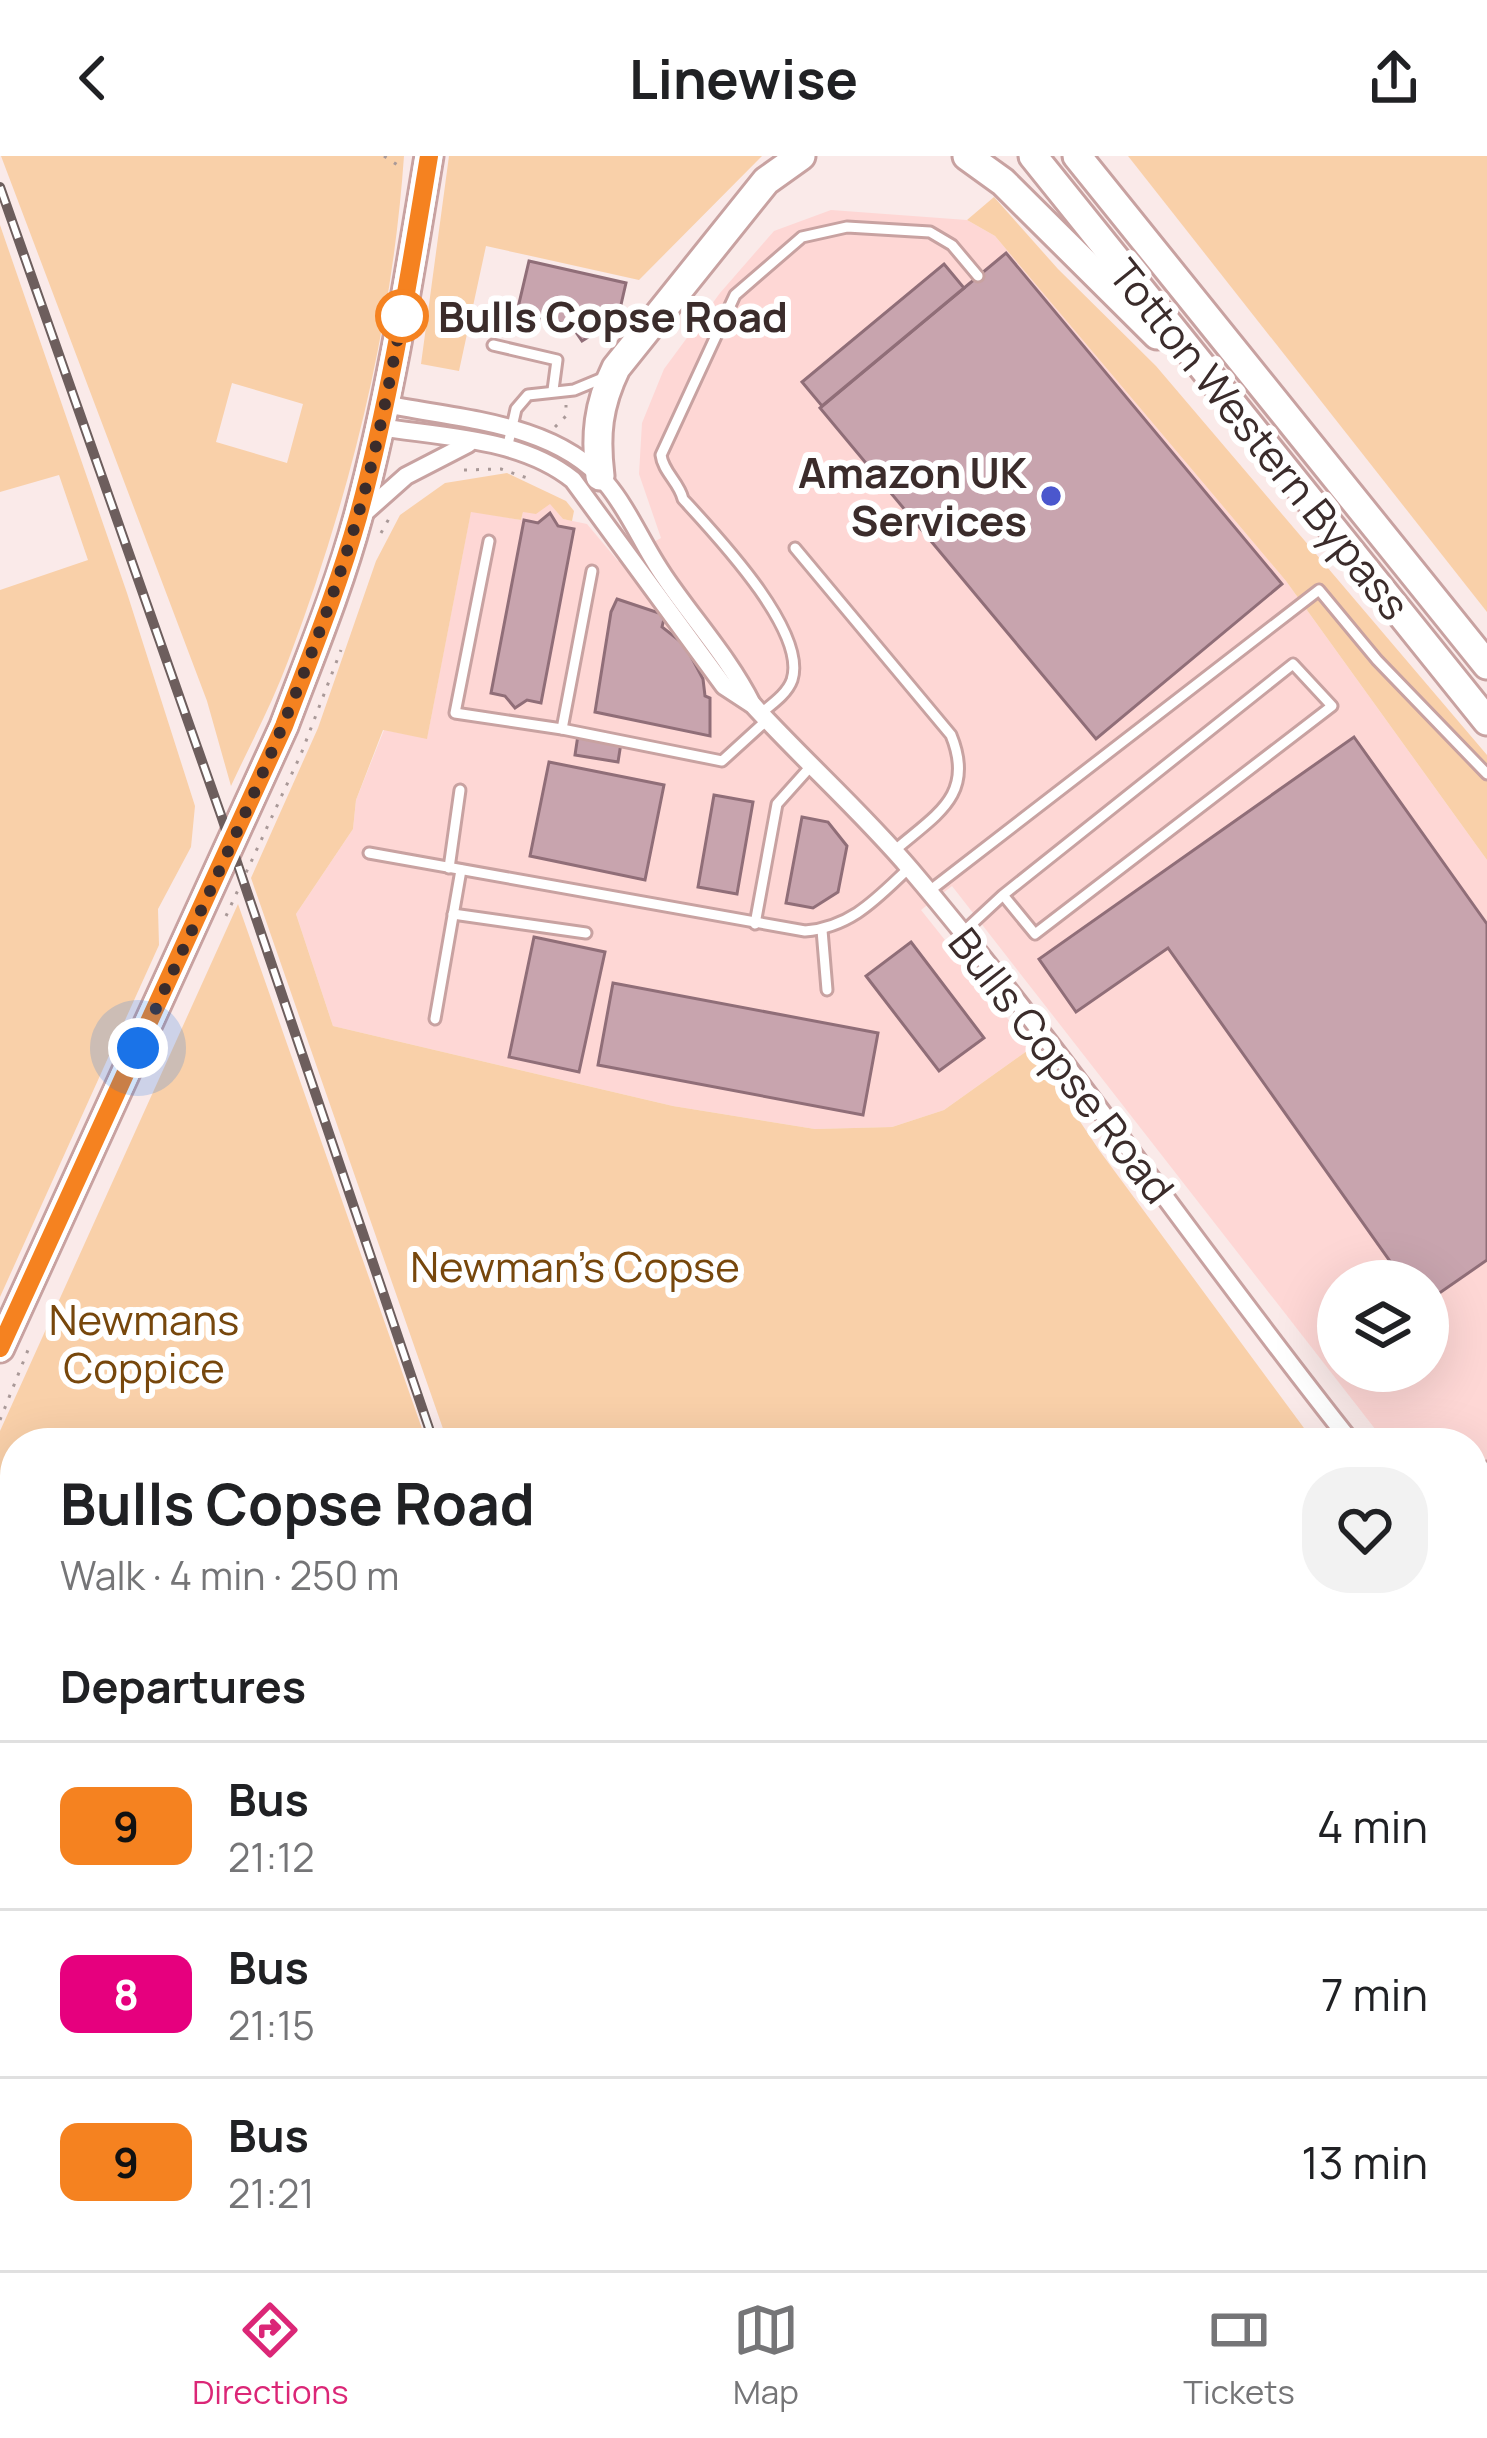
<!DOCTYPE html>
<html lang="en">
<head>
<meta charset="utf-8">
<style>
  body { margin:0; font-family:Manrope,sans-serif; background:#f2f2f2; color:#202124; height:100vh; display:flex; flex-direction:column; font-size:45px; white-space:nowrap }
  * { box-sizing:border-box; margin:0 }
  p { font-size:39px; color:#757577 }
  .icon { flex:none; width:66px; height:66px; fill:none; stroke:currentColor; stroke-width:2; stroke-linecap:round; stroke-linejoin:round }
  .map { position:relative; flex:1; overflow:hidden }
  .details { position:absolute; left:0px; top:1272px; width:1488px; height:843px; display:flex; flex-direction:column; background:#fff; border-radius:48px 48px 0 0; box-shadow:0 12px 48px #0002 }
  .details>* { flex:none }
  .badge { padding:0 24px; border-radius:18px; font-size:42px; line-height:78px }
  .buttons { position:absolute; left:1317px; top:1104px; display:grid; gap:24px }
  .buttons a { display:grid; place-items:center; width:132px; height:132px; border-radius:50%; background:#fff; box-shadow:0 12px 48px #0002; font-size:60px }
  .you { position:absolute; width:60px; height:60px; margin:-30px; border:9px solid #fff; border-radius:50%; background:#1a73e8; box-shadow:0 0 0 18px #1a73e833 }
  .map>.badge { position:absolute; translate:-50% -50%; box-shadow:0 0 0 6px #fff }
  h2 { padding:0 60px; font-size:45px; line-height:108px }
  .round { display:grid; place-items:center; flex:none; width:126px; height:126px; border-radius:48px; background:#f2f2f2 }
  .summary { display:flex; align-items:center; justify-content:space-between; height:204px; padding:0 60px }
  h1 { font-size:57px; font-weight:700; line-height:90px }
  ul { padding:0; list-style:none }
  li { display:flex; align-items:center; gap:36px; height:168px; padding:0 60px; border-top:3px solid #e0e0e0 }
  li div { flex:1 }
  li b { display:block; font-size:45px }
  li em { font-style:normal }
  li .badge { min-width:132px; font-weight:700; text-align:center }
  header { display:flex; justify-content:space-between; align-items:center; height:156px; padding:0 60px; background:#fff; font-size:54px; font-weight:700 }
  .dock { display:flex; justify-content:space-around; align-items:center; height:168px; border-top:3px solid #e0e0e0; background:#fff; font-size:33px; color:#757577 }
  .dock a { display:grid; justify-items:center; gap:6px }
  .dock .active { color:#db2777 }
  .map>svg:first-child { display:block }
</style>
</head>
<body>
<header><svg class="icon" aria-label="back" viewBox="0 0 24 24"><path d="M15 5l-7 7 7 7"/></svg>Linewise<svg class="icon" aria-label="share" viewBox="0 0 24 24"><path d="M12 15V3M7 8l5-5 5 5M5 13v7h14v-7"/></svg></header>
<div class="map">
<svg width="1487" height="2114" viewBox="0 0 1487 2114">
  <rect width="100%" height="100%" fill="#faeae9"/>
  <g fill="#fed7d5" fill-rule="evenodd">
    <path d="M831,54L967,64L995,80L1286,425L1487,704V1331L1473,1337V1287H1386L952,730L921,754L1031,892L944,954L892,971L815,973L673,950L333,870L296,758L353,673L356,644L384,574L427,582L471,355L521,364L523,356L550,347L563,363L587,368L618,405L661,382L639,318L642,267L664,213L720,137L774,75ZM1338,1125H1428V1215H1338Z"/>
    <polygon points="757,2100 920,2100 896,2105 889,2114 766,2114"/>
    <polygon points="982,2100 1120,2100 1079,2114 987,2114"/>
  </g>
  <g fill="#f9d0a9" fill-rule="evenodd">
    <path d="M1,0H404C392,172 349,344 288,505C272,548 250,589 231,630L207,545ZM232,227L303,248L287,307L216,286Z"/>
    <polygon points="449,0 762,0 639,124 486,90 459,215 421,208"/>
    <polygon points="1128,0 1487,0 1487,456"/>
    <polygon points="994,41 1058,113 1156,210 1487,599 1487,704 1286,425 995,80 967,64"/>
    <polygon points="0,69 127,437 195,650 191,691 158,753 159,789 0,1141 0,434 88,404 59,319 0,336"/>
    <polygon points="507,317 566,345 574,355 572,365 563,363 550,348 536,358 523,356 521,364 471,356 427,583 383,574 356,644 353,673 296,758 333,870 673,950 815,973 892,971 944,954 1031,892 1099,994 1315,1287 448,1287 251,722 318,572 376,405 400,359 445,327"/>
    <polygon points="238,748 427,1287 15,1287 15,1616 0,1598 0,1275"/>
    <polygon points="1487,1331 1487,1914 1473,1918 1473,1379 1476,1378 1473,1337"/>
  </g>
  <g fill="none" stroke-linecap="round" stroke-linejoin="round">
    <g stroke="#fec1eb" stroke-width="6">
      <polyline points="1473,1380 1487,1376"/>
      <polyline points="0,1735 15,1732"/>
    </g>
  </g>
  <g fill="#c8a4ae" stroke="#906e78" stroke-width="3">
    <polygon points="1006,97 1282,428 1096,583 820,252"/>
    <polygon points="529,105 626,127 614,179 598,175 582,185 571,169 517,156"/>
    <polygon points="944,108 964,132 822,250 802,226"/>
    <polygon points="550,357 558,370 574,373 541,547 527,544 515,552 505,540 491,537 524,364 538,367"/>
    <polygon points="617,443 665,459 662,471 685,489 703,523 705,540 710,542 710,580 595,556 611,456"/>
    <polygon points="578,579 621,587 618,606 575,599"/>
    <polygon points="1354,581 1487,768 1487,1104 1428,1145 1428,1125 1404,1125 1168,792 1076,856 1039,803"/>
    <polygon points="549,606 664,629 645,724 530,700"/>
    <polygon points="714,639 753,646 737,738 698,731"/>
    <polygon points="802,661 828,666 847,690 838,736 813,752 786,747"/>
    <polygon points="534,781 605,796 579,916 509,901"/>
    <polygon points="911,786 984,882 939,915 866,820"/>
    <polygon points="613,827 878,877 863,959 598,909"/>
    <polygon points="0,1822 12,1828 0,1852"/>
    <polygon points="15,1856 15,1875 6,1889 0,1886 0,1876 8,1859 13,1861"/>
    <polygon points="135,2100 145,2106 141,2114 117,2114 121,2107 129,2111"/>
    <polygon points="276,2100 334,2100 349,2107 345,2114 291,2114 274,2104"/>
    <polygon points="431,2100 460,2100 458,2114 430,2114"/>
    <polygon points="468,2100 490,2100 488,2114 467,2114"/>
    <polygon points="495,2100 515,2100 513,2114 493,2114"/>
    <polygon points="525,2100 539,2100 536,2113 540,2114 522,2114"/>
    <polygon points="730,2100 745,2100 748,2108 734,2113"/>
    <polygon points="1285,2100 1352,2100 1327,2108 1329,2114 1290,2114"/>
    <polygon points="1353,2100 1426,2100 1399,2108 1402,2114 1357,2114"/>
  </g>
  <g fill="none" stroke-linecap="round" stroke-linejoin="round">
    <defs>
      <g id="service">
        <polyline points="493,189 557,204 553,234"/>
        <polyline points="507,293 516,253 528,239 574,234 603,222"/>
        <polyline points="489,385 455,557 562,573 722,605 767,564"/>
        <path d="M795,392L951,579C976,640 935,659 894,695"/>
        <path d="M760,558C772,548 787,538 792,524C808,475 714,377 683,343C679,326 663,316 661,299L735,139L802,81L847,71L930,76L952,89L978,120"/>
        <polyline points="562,573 592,415"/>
        <path d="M369,697L805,775C852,771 877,742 909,712"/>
        <polyline points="449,712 460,634"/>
        <polyline points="928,736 1319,434 1377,504 1487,618"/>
        <polyline points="453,758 586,777"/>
        <polyline points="755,768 777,648 811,610"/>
        <polyline points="822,774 827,834"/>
        <polyline points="961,778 1003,739 1035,778 1332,550 1293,508 1003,739"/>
        <polyline points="435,863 461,714"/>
        <polyline points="1473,1321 1487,1311"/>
        <polyline points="1473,1991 1487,1988"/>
        <polyline points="1020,2100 1024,2114"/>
        <polyline points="1100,2114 1136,2100"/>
      </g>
      <g id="minor">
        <path d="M385,248C457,263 555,266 606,327C629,354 643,390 664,420C693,463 729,502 752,548"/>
        <path d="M379,271C443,281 521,282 573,324L724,530L753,549C804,605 862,656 911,714C1067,898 1202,1099 1352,1287"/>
        <polyline points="361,360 406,320 468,288"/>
        <polyline points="0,1662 15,1675"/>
        <polyline points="640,2100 669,2114"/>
        <polyline points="52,2114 61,2100"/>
        <polyline points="401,2114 408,2100"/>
      </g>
      <g id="primary">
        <polyline points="967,0 1003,26 1157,179"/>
        <polyline points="1033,0 1487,565"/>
        <polyline points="1077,0 1487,509"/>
        <path d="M600,320C595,279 598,249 616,212L766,25L801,0"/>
        <path d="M0,1192L284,570C310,501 339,432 358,361C390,243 409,121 429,0"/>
      </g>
    </defs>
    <use href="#service" stroke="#c8a2a1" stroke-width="15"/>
    <use href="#minor" stroke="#c8a2a1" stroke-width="22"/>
    <use href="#primary" stroke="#c8a2a1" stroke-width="33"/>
    <g stroke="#a99998" stroke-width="3" stroke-dasharray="3 9" stroke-linecap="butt">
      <polyline points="384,0 402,12"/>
      <polyline points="555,271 566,260 566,249"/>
      <polyline points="464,314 501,313 533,324"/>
      <polyline points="381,377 391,359"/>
      <polyline points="226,760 301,598 341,494"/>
      <polyline points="0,1264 30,1189"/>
    </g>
    <use href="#service" stroke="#fff" stroke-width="9"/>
    <use href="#minor" stroke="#fff" stroke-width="16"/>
    <use href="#primary" stroke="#fff" stroke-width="27"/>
    <defs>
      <g id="rail">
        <polyline points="0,31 222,662 434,1287"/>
        <polyline points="714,2100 719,2114"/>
      </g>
    </defs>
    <use href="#rail" stroke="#6d5e5d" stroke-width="10"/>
    <use href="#rail" stroke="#fff" stroke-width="6" stroke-dasharray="18" stroke-linecap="butt"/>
  </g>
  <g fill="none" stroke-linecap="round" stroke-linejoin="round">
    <defs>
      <path id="line" d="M0,1192L284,570C310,501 338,432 358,361C390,243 409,121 429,0"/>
    </defs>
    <use href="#line" stroke="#fff" stroke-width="27"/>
    <use href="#line" stroke="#f58220" stroke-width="18"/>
    <path stroke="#3b2c2b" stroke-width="12" stroke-dasharray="0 21.6" d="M138,892C216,719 302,548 356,366C376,299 389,229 402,160"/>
  </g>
  <circle fill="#fff" stroke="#f58220" stroke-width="6" cx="402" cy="160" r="24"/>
  <circle fill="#4b57cd" stroke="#fff" stroke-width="4.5" cx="1051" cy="340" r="12"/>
  <g text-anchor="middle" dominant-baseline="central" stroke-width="12" stroke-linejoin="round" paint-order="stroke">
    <g font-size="42" font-weight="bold" fill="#3b2c2b" stroke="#fff" text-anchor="start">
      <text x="438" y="160">Bulls Copse Road</text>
    </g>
    <g font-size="42" fill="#3b2c2b" stroke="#fff">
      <text transform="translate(1260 283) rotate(51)">Totton Western Bypass</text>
      <text transform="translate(1062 909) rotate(52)">Bulls Copse Road</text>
    </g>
    <g font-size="42" font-weight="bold" fill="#3b2c2b" stroke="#fff" text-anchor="end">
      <text x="1027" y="316">Amazon UK<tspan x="1027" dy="48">Services</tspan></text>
    </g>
    <g font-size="42" fill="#77470c" stroke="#fff">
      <text x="575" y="1110">Newman's Copse</text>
      <text x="144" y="1163">Newmans<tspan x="144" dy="48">Coppice</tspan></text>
    </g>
  </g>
</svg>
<div class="buttons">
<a><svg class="icon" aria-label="layers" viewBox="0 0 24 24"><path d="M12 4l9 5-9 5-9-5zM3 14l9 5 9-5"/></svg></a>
</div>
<div class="you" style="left:138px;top:892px"></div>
<section class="details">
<div class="summary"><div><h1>Bulls Copse Road</h1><p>Walk · 4 min · 250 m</p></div><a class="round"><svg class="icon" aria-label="heart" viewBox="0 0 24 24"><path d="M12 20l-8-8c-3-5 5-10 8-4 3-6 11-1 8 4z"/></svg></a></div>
<h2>Departures</h2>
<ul>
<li><span class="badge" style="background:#f58220;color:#111">9</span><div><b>Bus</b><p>21:12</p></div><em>4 min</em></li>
<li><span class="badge" style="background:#e6007e;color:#fff">8</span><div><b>Bus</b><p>21:15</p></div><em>7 min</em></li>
<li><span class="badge" style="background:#f58220;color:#111">9</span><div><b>Bus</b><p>21:21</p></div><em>13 min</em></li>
</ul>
</section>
</div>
<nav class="dock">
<a class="active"><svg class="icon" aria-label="directions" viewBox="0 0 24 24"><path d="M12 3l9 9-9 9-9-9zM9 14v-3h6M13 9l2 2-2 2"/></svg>Directions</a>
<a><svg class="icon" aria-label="map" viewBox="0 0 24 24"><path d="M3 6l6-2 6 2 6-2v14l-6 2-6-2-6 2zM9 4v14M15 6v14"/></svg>Map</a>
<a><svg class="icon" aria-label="tickets" viewBox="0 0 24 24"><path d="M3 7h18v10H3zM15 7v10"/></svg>Tickets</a>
</nav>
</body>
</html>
